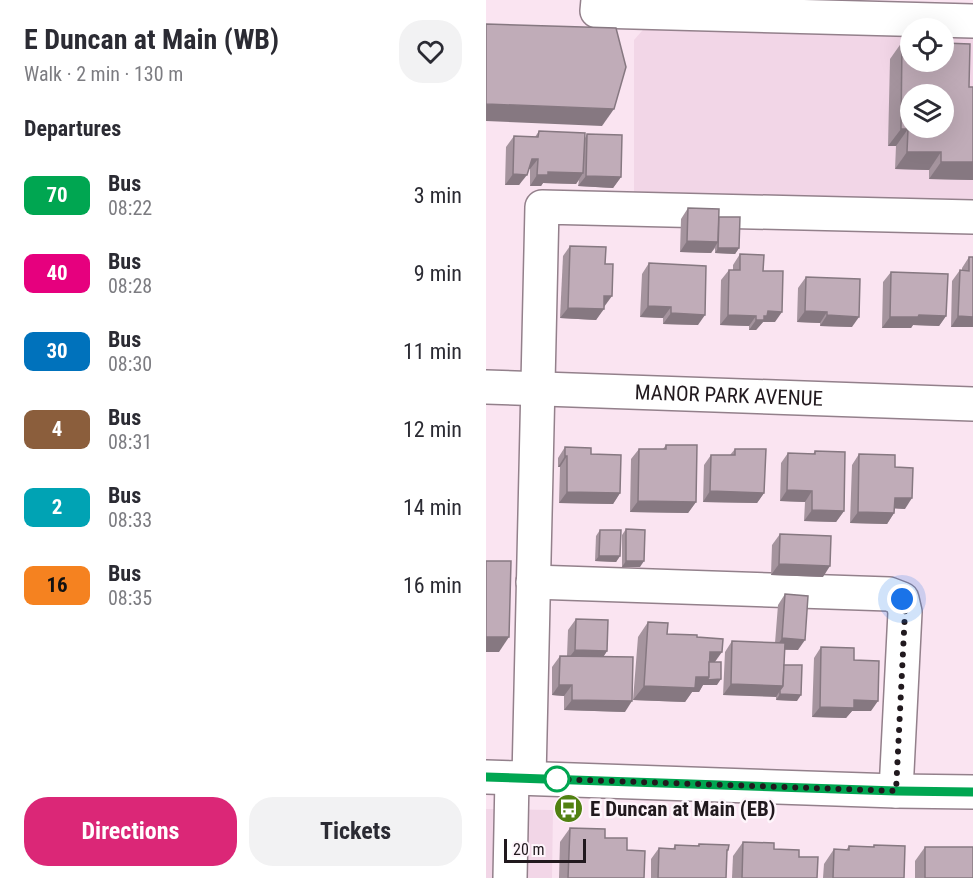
<!DOCTYPE html>
<html lang="en">
<head>
<meta charset="utf-8">
<style>
  body { margin:0; font-family:"Roboto Condensed",sans-serif; background:#f2f2f3; color:#2b2b33; height:100vh; display:flex; flex-direction:column; font-size:22px; white-space:nowrap }
  * { box-sizing:border-box; margin:0 }
  p { font-size:20px; color:#7c7c81 }
  .icon { flex:none; width:33px; height:33px; fill:none; stroke:currentColor; stroke-width:2; stroke-linecap:round; stroke-linejoin:round }
  .map { position:relative; flex:1; overflow:hidden }
  .panel { display:flex; flex-direction:column; background:#fff; width:486px }
  .panel>* { flex:none }
  .badge { padding:0 12px; border-radius:9px; font-size:21px; line-height:39px }
  .fabs { position:absolute; left:414px; top:18px; display:grid; gap:12px }
  .fabs a { display:grid; place-items:center; width:54px; height:54px; border-radius:50%; background:#fff; box-shadow:0 6px 24px #0002; font-size:30px }
  .scale { position:absolute; left:18px; bottom:15px; width:82px; box-sizing:border-box; padding-left:6px; border:3px solid #21191e; border-top:0; font-size:16px; line-height:21px; white-space:nowrap; color:#21191e; -webkit-text-stroke:4px #fef5fb; paint-order:stroke }
  .you { position:absolute; width:30px; height:30px; margin:-15px; border:4px solid #fff; border-radius:50%; background:#1a73e8; box-shadow:0 0 0 9px #1a73e833 }
  .map>.badge { position:absolute; translate:-50% -50%; box-shadow:0 0 0 3px #fff }
  h2 { padding:0 24px; font-size:22px; line-height:54px }
  .round { display:grid; place-items:center; flex:none; width:63px; height:63px; border-radius:24px; background:#f2f2f3 }
  .headline { display:flex; align-items:center; justify-content:space-between; height:102px; padding:0 24px }
  h1 { font-size:28px; font-weight:700; line-height:45px }
  .primary-button { display:flex; gap:12px; margin-top:auto; padding:12px 24px }
  .primary-button a { flex:1; height:69px; border-radius:24px; background:#db2777; color:#fff; font-size:24px; font-weight:700; line-height:69px; text-align:center }
  .primary-button a+a { background:#f2f2f3; color:#2b2b33 }
  ul { padding:0; list-style:none }
  li { display:flex; align-items:center; gap:18px; height:78px; padding:0 24px }
  li div { flex:1 }
  li b { display:block; font-size:22px }
  li em { font-style:normal }
  li .badge { min-width:66px; font-weight:700; text-align:center }
  main { display:flex; flex:1; min-height:0 }
  .map>svg:first-child { display:block }
</style>
</head>
<body>
<main>
<section class="panel">
<div class="headline"><div><h1>E Duncan at Main (WB)</h1><p>Walk · 2 min · 130 m</p></div><a class="round"><svg class="icon" aria-label="heart" viewBox="0 0 24 24"><path d="M12 20l-8-8c-3-5 5-10 8-4 3-6 11-1 8 4z"/></svg></a></div>
<h2>Departures</h2>
<ul>
<li><span class="badge" style="background:#00a651;color:#fff">70</span><div><b>Bus</b><p>08:22</p></div><em>3 min</em></li>
<li><span class="badge" style="background:#e6007e;color:#fff">40</span><div><b>Bus</b><p>08:28</p></div><em>9 min</em></li>
<li><span class="badge" style="background:#0072bc;color:#fff">30</span><div><b>Bus</b><p>08:30</p></div><em>11 min</em></li>
<li><span class="badge" style="background:#8b5e3c;color:#fff">4</span><div><b>Bus</b><p>08:31</p></div><em>12 min</em></li>
<li><span class="badge" style="background:#00a3b4;color:#fff">2</span><div><b>Bus</b><p>08:33</p></div><em>14 min</em></li>
<li><span class="badge" style="background:#f58220;color:#111">16</span><div><b>Bus</b><p>08:35</p></div><em>16 min</em></li>
</ul>
<div class="primary-button"><a>Directions</a><a>Tickets</a></div>
</section>
<div class="map">
<svg width="487" height="878" viewBox="0 0 487 878">
  <rect width="100%" height="100%" fill="#fae4f1"/>
  <g fill="#f2d6e7" fill-rule="evenodd">
    <path d="M163,23L424,30V62H458V31L487,32V203L148,196V40ZM424,94H458V128H424Z"/>
    <polygon points="0,809 67,810 66,878 0,878"/>
  </g>
  <g fill="none" stroke-linecap="round" stroke-linejoin="round">
    <defs>
      <g id="minor">
        <polyline points="112,0 111,11 487,21"/>
        <path id="s1" d="M0,387L487,404"/>
        <polyline points="47,582 403,594 416,599 419,612 410,791"/>
        <polyline points="0,777 410,791 487,792"/>
        <polyline points="43,778 56,207 487,217"/>
        <polyline points="24,878 26,778"/>
      </g>
    </defs>
    <use href="#minor" stroke="#93808b" stroke-width="36"/>
    <use href="#minor" stroke="#fff" stroke-width="33"/>
  </g>
  <g fill="#a5949e">
    <polygon points="416,42 483,87 487,87 487,180 443,179 443,170 409,169 410,146 402,146 404,59"/>
    <polygon points="53,131 99,138 101,134 135,177 127,188 92,186 93,180 90,184 57,183 55,186 44,186 44,169 42,169 33,185 19,185 20,147 28,136 49,137"/>
    <polygon points="202,208 233,217 253,248 249,254 229,253 229,248 225,253 194,252 195,219"/>
    <polygon points="84,246 118,307 110,320 74,318 77,256"/>
    <polygon points="254,254 277,271 289,322 277,322 270,330 263,330 263,326 234,325 235,280 243,270 247,270 247,265"/>
    <polygon points="483,257 487,327 465,327 466,281 474,270 476,271 476,268"/>
    <polygon points="163,263 212,325 177,324 177,318 154,317 156,274"/>
    <polygon points="405,272 460,316 453,326 427,325 425,328 396,328 397,282"/>
    <polygon points="320,277 366,327 334,326 334,323 311,322 312,288"/>
    <polygon points="180,445 210,502 202,513 144,512 145,459 153,449 177,449"/>
    <polygon points="79,447 134,493 127,504 73,503 74,467 72,467 72,458"/>
    <polygon points="249,449 278,493 271,503 217,502 218,465 225,455 244,455"/>
    <polygon points="329,451 358,511 350,522 318,521 319,502 294,501 295,463 302,453 327,454"/>
    <polygon points="373,454 409,467 419,509 408,508 408,513 401,524 364,523 366,465"/>
    <polygon points="140,529 154,567 136,567 136,535"/>
    <polygon points="114,530 134,556 130,562 109,561 110,536"/>
    <polygon points="294,534 337,577 285,575 286,545"/>
    <polygon points="299,594 312,650 298,650 298,665 311,701 290,700 290,696 237,695 239,652 246,641 289,643 292,605"/>
    <polygon points="90,619 121,651 117,657 139,712 78,710 78,696 66,695 66,667 74,656 81,656 82,630"/>
    <polygon points="162,622 181,634 211,637 229,662 231,685 217,685 213,692 206,692 199,702 147,700 152,637"/>
    <polygon points="335,647 368,660 385,711 366,711 360,718 326,717 328,658"/>
    <polygon points="84,828 119,838 141,850 158,878 73,878 74,842"/>
    <polygon points="257,842 288,849 313,857 331,878 246,878 247,856"/>
    <polygon points="213,844 242,850 241,852 240,878 165,878 165,859 173,848 187,849 189,845 211,846"/>
    <polygon points="388,845 418,878 337,878 338,864 348,849 360,850 363,846 387,847"/>
    <polygon points="439,847 487,878 429,878 429,861"/>
  </g>
  <g fill="#867881">
    <polygon points="0,104 128,109 116,126 0,121"/>
    <polygon points="415,129 422,129 410,146 402,146"/>
    <polygon points="421,152 455,152 443,170 409,169"/>
    <polygon points="46,159 52,159 44,169 39,169"/>
    <polygon points="455,162 487,162 487,180 443,179"/>
    <polygon points="62,172 97,173 90,184 57,183 55,186 44,186 51,175"/>
    <polygon points="27,174 41,175 33,185 19,185"/>
    <polygon points="100,176 135,177 127,188 92,186"/>
    <polygon points="201,241 232,242 225,253 194,252"/>
    <polygon points="232,248 253,248 249,254 229,253"/>
    <polygon points="118,296 126,296 118,307 111,307"/>
    <polygon points="162,306 185,307 177,318 154,317"/>
    <polygon points="82,308 118,309 110,320 74,318"/>
    <polygon points="282,311 296,312 289,322 277,322 270,330 263,330 270,320"/>
    <polygon points="319,311 341,312 334,323 311,322"/>
    <polygon points="185,313 219,315 212,325 177,324"/>
    <polygon points="242,315 270,316 263,326 234,325"/>
    <polygon points="341,315 373,317 366,327 334,326"/>
    <polygon points="433,315 460,316 453,326 427,325 425,328 396,328 404,317"/>
    <polygon points="472,316 487,317 487,327 465,327"/>
    <polygon points="79,456 81,456 74,467 72,467"/>
    <polygon points="301,490 326,491 319,502 294,501"/>
    <polygon points="224,491 278,493 271,503 217,502"/>
    <polygon points="81,492 134,493 127,504 73,503"/>
    <polygon points="409,498 426,498 419,509 401,508"/>
    <polygon points="152,501 210,502 202,513 144,512"/>
    <polygon points="326,510 358,511 350,522 318,521"/>
    <polygon points="372,512 408,513 401,524 364,523"/>
    <polygon points="113,556 134,556 130,562 109,561"/>
    <polygon points="140,561 158,561 154,567 136,567"/>
    <polygon points="293,564 344,566 337,577 285,575"/>
    <polygon points="0,637 23,637 13,652 0,652"/>
    <polygon points="296,638 319,640 312,650 289,649"/>
    <polygon points="89,650 121,651 114,662 81,660"/>
    <polygon points="224,652 236,652 226,666 219,666"/>
    <polygon points="210,677 223,677 235,679 231,685 217,685 213,692 206,692 199,702 147,700 158,686"/>
    <polygon points="245,684 297,686 290,697 237,695"/>
    <polygon points="73,685 86,685 78,696 66,695"/>
    <polygon points="294,694 315,695 311,701 290,700"/>
    <polygon points="86,700 146,701 139,712 78,710"/>
    <polygon points="368,700 392,701 385,711 366,711 360,718 326,717 334,707"/>
  </g>
  <g fill="#c0acb8" stroke="#867881" stroke-width="1.5" fill-rule="evenodd">
    <polygon points="0,24 130,28 140,67 128,109 0,104"/>
    <path d="M416,42H424V62H458V43L484,44L483,87H487V162H455V152H421L422,129H415ZM424,94H458V128H424Z"/>
    <polygon points="53,131 99,133 97,173 62,172 62,175 51,175 52,159 46,159 41,175 27,174 28,136 52,137"/>
    <polygon points="101,134 136,135 135,177 100,176"/>
    <polygon points="202,208 233,209 232,242 201,241"/>
    <polygon points="233,217 254,217 253,248 232,248"/>
    <polygon points="84,246 120,247 119,264 127,264 126,296 118,296 118,309 82,308"/>
    <polygon points="254,254 278,255 277,271 297,271 296,312 282,311 281,316 278,316 278,320 270,320 270,316 242,315 243,270 254,270"/>
    <polygon points="483,257 487,257 487,317 472,316 474,270 483,271"/>
    <polygon points="163,263 220,266 219,315 185,313 185,307 162,306"/>
    <polygon points="405,272 462,274 460,316 433,315 432,317 404,317"/>
    <polygon points="320,277 374,279 373,317 341,315 341,312 319,311"/>
    <polygon points="180,445 211,445 210,502 152,501 153,449 180,449"/>
    <polygon points="79,447 105,448 105,454 135,455 134,493 81,492 81,456 79,456"/>
    <polygon points="249,449 280,449 278,493 224,491 225,455 249,455"/>
    <polygon points="329,451 359,452 358,511 326,510 326,491 301,490 302,453 329,454"/>
    <polygon points="373,454 409,455 409,467 427,468 426,498 409,498 408,513 372,512"/>
    <polygon points="140,529 159,530 158,561 140,561"/>
    <polygon points="114,530 135,530 134,556 113,556"/>
    <polygon points="294,534 345,536 344,566 293,564"/>
    <polygon points="0,561 25,561 23,637 0,637"/>
    <polygon points="299,594 322,596 319,640 296,638"/>
    <polygon points="90,619 122,620 121,651 89,650"/>
    <polygon points="162,622 182,623 181,634 211,635 211,637 237,639 236,652 224,652 223,677 210,677 209,688 158,686"/>
    <polygon points="246,641 299,643 297,686 245,684"/>
    <polygon points="335,647 368,648 368,660 393,661 392,701 368,700 368,708 334,707"/>
    <polygon points="74,656 147,657 146,701 86,700 86,685 73,685"/>
    <polygon points="223,662 235,662 235,679 221,680 223,677"/>
    <polygon points="298,665 316,665 315,695 294,694 294,690 297,686"/>
    <polygon points="84,828 119,829 119,838 141,838 141,850 159,851 158,878 82,878"/>
    <polygon points="257,842 288,843 288,849 313,850 313,857 332,857 331,878 256,878"/>
    <polygon points="213,844 243,845 242,850 241,850 240,878 172,878 173,848 189,849 189,845 213,846"/>
    <polygon points="388,845 419,846 418,878 347,878 348,849 363,850 363,846 388,847"/>
    <rect x="439" y="847" width="48" height="31"/>
  </g>
  <g fill="none" stroke-linecap="round" stroke-linejoin="round">
    <defs>
      <polyline id="line" points="0,777 410,791 487,792"/>
    </defs>
    <use href="#line" stroke="#fff" stroke-width="14"/>
    <use href="#line" stroke="#00a651" stroke-width="9"/>
    <polyline stroke="#21191e" stroke-width="6" stroke-dasharray="0 10.8" points="71,779 66,779 410,791 419,612 416,599"/>
  </g>
  <defs>
    <symbol id="bus-disc" viewBox="-11 -11 22 22"><circle r="9.5" fill="#518111" stroke="#fef5fb"/><path d="M-5-6H5V4H4V6H2V4H-2V6H-4V4H-5ZM-3.5-4V0h7V-4ZM-3.5 1.2v1.5H-2V1.2ZM2 1.2v1.5H3.5V1.2Z" fill="#fff"/></symbol>
  </defs>
  <g fill-rule="evenodd">
    <use href="#bus-disc" x="66" y="792" width="33" height="33"/>
  </g>
  <circle fill="#fff" stroke="#00a651" stroke-width="3" cx="71" cy="779" r="12"/>
  <g text-anchor="middle" dominant-baseline="central" stroke-width="5" stroke-linejoin="round" paint-order="stroke">
    <g font-size="21" fill="#21191e" stroke="#fef5fb">
      <text stroke="none"><textPath href="#s1" startOffset="243">MANOR PARK AVENUE</textPath></text>
    </g>
    <g font-size="21" font-weight="bold" fill="#21191e" stroke="#fef5fb" text-anchor="start">
      <text x="104" y="809">E Duncan at Main (EB)</text>
    </g>
  </g>
</svg>
<div class="fabs">
<a><svg class="icon" aria-label="locate" viewBox="0 0 24 24"><circle cx="12" cy="12" r="6"/><path d="M12 2v4M12 18v4M2 12h4M18 12h4"/></svg></a>
<a><svg class="icon" aria-label="layers" viewBox="0 0 24 24"><path d="M12 4l9 5-9 5-9-5zM3 14l9 5 9-5"/></svg></a>
</div>
<div class="scale">20 m</div>
<div class="you" style="left:416px;top:599px"></div>
</div>
</main>
</body>
</html>
